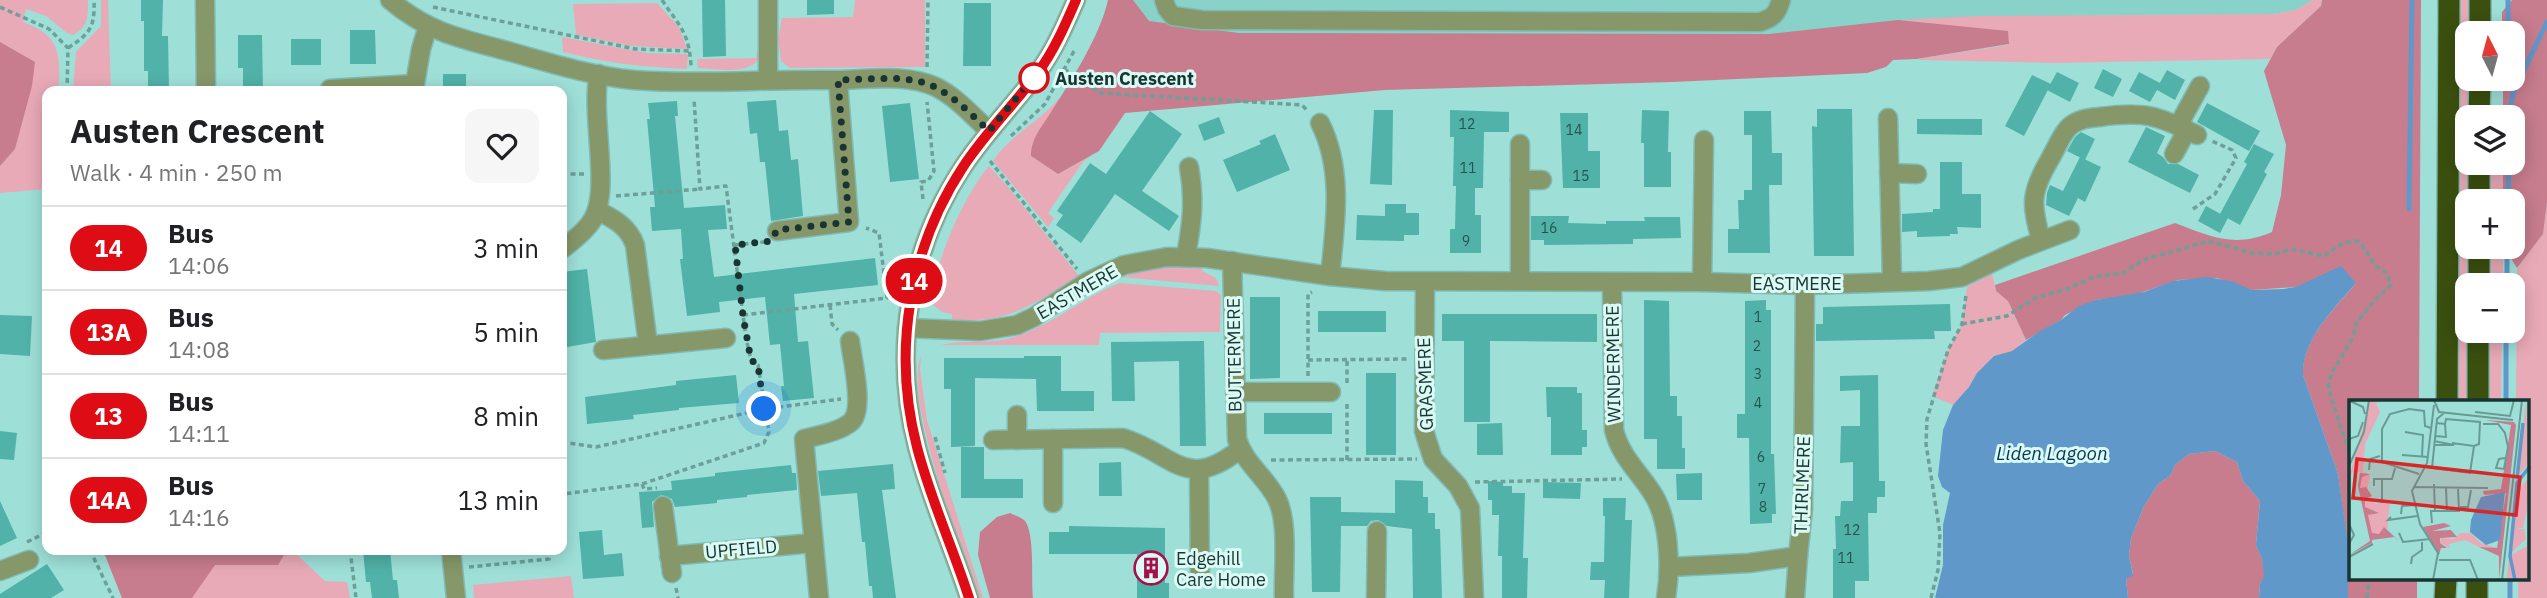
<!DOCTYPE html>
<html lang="en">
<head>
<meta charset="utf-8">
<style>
  body { margin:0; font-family:"IBM Plex Sans",sans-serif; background:#f6f6f6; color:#202124; height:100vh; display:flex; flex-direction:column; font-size:26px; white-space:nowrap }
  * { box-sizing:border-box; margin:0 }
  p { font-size:23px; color:#757577 }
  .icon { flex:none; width:38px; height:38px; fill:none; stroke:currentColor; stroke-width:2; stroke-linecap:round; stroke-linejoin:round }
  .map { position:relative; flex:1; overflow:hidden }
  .details { position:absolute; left:42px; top:86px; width:525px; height:469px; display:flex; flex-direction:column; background:#fff; border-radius:14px; box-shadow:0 4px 18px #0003 }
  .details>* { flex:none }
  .badge { padding:0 14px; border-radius:23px; font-size:24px; line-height:46px }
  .needle { width:46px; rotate:354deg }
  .buttons { position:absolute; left:2455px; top:21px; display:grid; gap:14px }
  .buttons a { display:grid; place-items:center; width:70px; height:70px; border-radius:14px; background:#fff; box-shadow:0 4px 18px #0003; font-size:35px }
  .you { position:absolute; width:35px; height:35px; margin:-18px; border:5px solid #fff; border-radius:50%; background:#1a73e8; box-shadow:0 0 0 10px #1a73e833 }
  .map>.badge { position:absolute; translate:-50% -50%; box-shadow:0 0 0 4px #fff }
  .round { display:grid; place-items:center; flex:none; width:74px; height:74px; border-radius:14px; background:#f6f6f6 }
  .head { display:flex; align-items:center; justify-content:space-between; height:119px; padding:0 28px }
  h1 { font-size:33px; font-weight:700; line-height:52px }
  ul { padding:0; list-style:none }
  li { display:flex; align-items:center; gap:21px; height:84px; padding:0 28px; border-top:2px solid #e0e0e0 }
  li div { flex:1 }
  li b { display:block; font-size:26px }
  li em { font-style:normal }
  li .badge { min-width:77px; font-weight:700; text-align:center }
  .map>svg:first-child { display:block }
</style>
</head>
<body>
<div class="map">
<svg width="2547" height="598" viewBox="0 0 2547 598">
  <rect width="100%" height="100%" fill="#9ee0d8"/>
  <polygon fill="#88d2ca" points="1114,0 2313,0 2296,10 2273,14 2166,16 1911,56 1164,36"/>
  <g fill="#e9aab7">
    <path d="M0,0H88C88,17 89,26 73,35L67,33L46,16L26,9L23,22C61,36 60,53 59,91H47V189L0,193V166L15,149L34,62L0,42Z"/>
    <polygon points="101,0 108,0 111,91 73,91 76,52 101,26"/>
    <polygon points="855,0 925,0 925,67 790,68 781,61 778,38 782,18 853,17"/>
    <polygon points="2313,0 2322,0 2321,6 2277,47 2270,59 2056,63 1922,60 1916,59 2008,45 2008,32 1898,20 1978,16 2273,14 2296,10"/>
    <polygon points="2459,0 2469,0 2467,402 2456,402"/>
    <polygon points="657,3 679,27 687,49 631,46 576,35 573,4"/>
    <path d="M562,37L647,53L688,54L687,69C645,67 605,63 563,52Z"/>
    <path d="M757,52H763C753,77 721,69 698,68L697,59L756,58Z"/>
    <path d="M1060,97L1031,156L1058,174L1092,155L1083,162L1048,213L1054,218L1048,227L993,161C1010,135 1041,121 1060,97Z"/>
    <rect x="2490" y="163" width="13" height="38"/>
    <path d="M989,166L1008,187L1079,276C1035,303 1006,326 952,319V314L942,312L933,305C931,268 964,195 989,166Z"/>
    <polygon points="2547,202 2547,598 2518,598 2518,579 2528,579 2528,402 2516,402 2517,268 2543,234"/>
    <rect x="2490" y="247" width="13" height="38"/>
    <polygon points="1173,265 1202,266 1202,271 1216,278 1219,286 1121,277 1156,267"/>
    <polygon points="1992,273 1996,291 2008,301 2026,340 2013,351 1994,356 1977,373 1969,387 1953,405 1932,396 1948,350 1962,324 1967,287"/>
    <path d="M1120,283L1216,291L1221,295L1220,332L1100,333L1099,345H941C966,339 992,345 1017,336C1054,324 1083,297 1120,283Z"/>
    <polygon points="2490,331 2502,331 2501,402 2489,402"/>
    <path d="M921,356L920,370L927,420L983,598H978C962,549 903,399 921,356Z"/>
    <polygon points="103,550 292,550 325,581 347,582 350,598 122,598"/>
    <polygon points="571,576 574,598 474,598 473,585"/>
  </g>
  <g fill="#c77d8d">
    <path d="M1108,0H1133L1149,21L1239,33L1769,34L1898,20L2008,31L2009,44L1916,59L1893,60L1886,67L1867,73L1673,82L1385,90L1125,113L1099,151L1058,174L1031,156C1031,138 1042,127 1051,112C1071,81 1100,36 1108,0Z"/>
    <path d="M2322,0H2421L2419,402H2351V579H2417V598H2348V548L2338,474L2303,375C2302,338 2334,310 2356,283L2252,290L2217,278L2178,280L2134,295L2096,300L2065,315L2061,320L2026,340L2008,301L1996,291L1995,285L2175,223C2211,237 2235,248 2272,232L2281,195L2286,145L2264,71L2277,47L2321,6Z"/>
    <polygon points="2512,0 2547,0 2547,202 2543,234 2517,268 2504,247 2513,247 2513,201 2503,201 2503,163 2513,163 2513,117 2503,117 2503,79 2513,79 2513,33 2502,33 2502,12"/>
    <polygon points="0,42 35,62 32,86 15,149 0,166"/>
    <polygon points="2215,451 2237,462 2243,481 2260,501 2256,545 2262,559 2265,576 2260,584 2259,598 2128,598 2126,579 2133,574 2129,556 2131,538 2144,506 2159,483 2170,476 2175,465 2189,454"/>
    <path d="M1010,513C1016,516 1021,517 1025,521C1035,534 1031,580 1033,598H990L978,555L980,532L997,517Z"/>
    <polygon points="103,550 287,550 278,565 215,565 192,598 122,598"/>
  </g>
  <path fill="#6098c9" d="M2341,266L2356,283C2334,309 2302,339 2303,375L2338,474L2348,544V598H2259L2260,584L2264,576L2262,559L2256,545L2260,501L2243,481L2237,462L2215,451L2189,454L2175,465L2170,476L2159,483L2144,506L2131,538L2129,556L2133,575L2126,579L2128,598H1935L1943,565V525L1950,493L1942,487L1938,476L1943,430L1953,405L1969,387L1977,373L1994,356L2012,351L2040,331L2061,320L2079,306L2096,300L2144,292L2173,281L2207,277L2231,281L2252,290L2283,289L2296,287Z"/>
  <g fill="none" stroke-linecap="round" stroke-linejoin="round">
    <g stroke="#6098c9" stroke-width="5">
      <polyline points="2508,33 2508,0"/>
      <polyline points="2509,117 2513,93 2547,22"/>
      <polyline points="2508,201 2509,163"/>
      <polyline points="2409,209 2412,0"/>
      <polyline points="2507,285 2507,247"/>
      <polyline points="2506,331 2506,402"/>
      <polyline points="2510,579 2510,598"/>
    </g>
  </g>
  <g fill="#50b2a8">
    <polygon points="141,0 163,0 162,36 168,36 169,91 148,91 148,71 144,71 144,21 141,21"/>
    <polygon points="702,0 725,0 726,56 703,57"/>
    <polygon points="807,0 834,0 834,14 807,15"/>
    <polygon points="964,3 991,3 991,66 963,66"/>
    <polygon points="350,30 375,30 376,64 350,64"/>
    <polygon points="238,35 262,35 263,91 243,91 243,68 238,68"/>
    <rect x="291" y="39" width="30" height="26"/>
    <polygon points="2103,69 2122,79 2113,97 2094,88"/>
    <polygon points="2167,70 2185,80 2175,100 2157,90 2150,102 2129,91 2139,72 2160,83 2157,88"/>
    <polygon points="2057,72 2079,83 2070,102 2047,90"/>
    <rect x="443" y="74" width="23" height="17"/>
    <polygon points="2032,75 2051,84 2024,136 2005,126"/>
    <polygon points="776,100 779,131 788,130 791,160 798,159 803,216 771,221 765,162 760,162 757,133 750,134 747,102"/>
    <polygon points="677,101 678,116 675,116 684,208 725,205 727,229 708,230 714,277 875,258 878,285 794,294 798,342 808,341 814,398 783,401 781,386 784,386 780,344 770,345 765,297 719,302 720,312 687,316 680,259 683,259 681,229 652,231 650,207 655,207 647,119 650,119 648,103"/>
    <polygon points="910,103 919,179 890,182 882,106"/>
    <polygon points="2207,103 2260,131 2249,151 2197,122"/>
    <polygon points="1817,109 1852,109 1854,256 1814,256 1812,126 1817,127"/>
    <polygon points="1374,110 1393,110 1392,185 1370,184"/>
    <polygon points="1450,110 1509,112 1509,132 1484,132 1483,188 1475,188 1475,215 1481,215 1481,253 1450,253 1450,229 1455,229 1456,186 1453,186 1454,137 1450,137"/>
    <polygon points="1642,110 1669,111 1668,152 1671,152 1671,187 1644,187 1644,143 1641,143"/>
    <polygon points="1150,111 1182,134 1142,191 1179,216 1169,231 1115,194 1081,243 1056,225 1063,215 1057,211 1090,163 1106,174"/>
    <polygon points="1744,111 1771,111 1772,153 1782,153 1782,185 1769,185 1770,253 1728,253 1728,229 1739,229 1738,200 1744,200 1744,190 1752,190 1752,135 1744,135"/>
    <polygon points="1560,113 1588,113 1588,151 1600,151 1600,188 1563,188"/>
    <polygon points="1219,117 1225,133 1204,141 1198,125"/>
    <polygon points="1917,119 1982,119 1982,135 1917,134"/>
    <polygon points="2146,127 2165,136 2157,153 2163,157 2168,164 2178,164 2199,175 2190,193 2128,162"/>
    <polygon points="2081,132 2095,139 2085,160 2067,151 2075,137"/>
    <polygon points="1275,134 1290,170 1237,192 1223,160 1261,144 1259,141"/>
    <polygon points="2254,144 2274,154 2264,172 2267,174 2240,225 2220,214 2247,164 2244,162"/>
    <polygon points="2080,157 2101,167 2085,202 2078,198 2069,216 2046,205 2047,193 2050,185 2063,191"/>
    <polygon points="1940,162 1962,162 1962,194 1981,194 1981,228 1957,227 1958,234 1950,234 1950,236 1917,237 1917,231 1902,232 1902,214 1933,212 1933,209 1940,209"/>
    <polygon points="1385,204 1406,204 1406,213 1419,213 1419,235 1404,235 1404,241 1356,240 1357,215 1385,216"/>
    <polygon points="2206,206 2228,218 2220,233 2198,221"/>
    <polygon points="1531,216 1569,216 1568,223 1606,224 1606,221 1645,221 1644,217 1680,217 1681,238 1633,239 1633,244 1544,245 1544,240 1531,240"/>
    <polygon points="587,269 596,342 567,347 562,300 562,272"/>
    <polygon points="1250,297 1280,297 1280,378 1250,379"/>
    <polygon points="1644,300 1669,301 1670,396 1677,396 1677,416 1682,416 1682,448 1685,448 1685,469 1657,469 1657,439 1644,439"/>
    <polygon points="1766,300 1766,310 1771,310 1771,454 1774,454 1776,514 1772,514 1772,523 1750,524 1749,438 1737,438 1737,414 1745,414 1745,301"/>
    <polygon points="1950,304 1951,331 1934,331 1935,339 1816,341 1816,324 1823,324 1823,307"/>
    <rect x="1318" y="311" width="68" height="21"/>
    <polygon points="1442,314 1597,314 1597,342 1490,341 1490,422 1464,422 1464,341 1442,341"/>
    <polygon points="0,315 32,316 30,356 0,354"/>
    <polygon points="1204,341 1206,446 1180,446 1179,361 1134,362 1135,401 1112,401 1111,342"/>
    <polygon points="1024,356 1061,356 1061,391 1094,391 1094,411 1037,411 1036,379 975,378 975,446 951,447 951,389 944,389 944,358 1024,358"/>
    <rect x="1366" y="373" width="30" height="82"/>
    <polygon points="736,375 739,403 679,408 679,410 633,415 634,419 587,424 585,397 676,385 676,381"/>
    <polygon points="1878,375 1879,481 1885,481 1885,497 1877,497 1877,513 1868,513 1869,581 1855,581 1855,598 1833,598 1833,549 1836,549 1835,516 1840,516 1841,501 1853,501 1853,462 1840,463 1841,426 1860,426 1860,390 1840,391 1840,376"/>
    <polygon points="1546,387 1577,387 1577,393 1582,393 1582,430 1587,430 1587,447 1582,447 1582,455 1551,455 1551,417 1547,417"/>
    <rect x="1264" y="413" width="68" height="21"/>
    <polygon points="1502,423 1503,455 1477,455 1477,424"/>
    <polygon points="0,431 17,433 14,460 0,459"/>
    <polygon points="961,447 984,447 984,479 1023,479 1023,498 961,498"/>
    <polygon points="1121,462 1122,496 1099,496 1099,463"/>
    <polygon points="893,464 895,489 882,490 896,598 873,598 872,586 869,586 865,542 862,542 857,493 821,496 818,471"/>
    <polygon points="791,465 792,473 796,473 797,490 747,495 747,497 717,500 717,503 675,507 672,499 661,495 652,502 654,527 642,528 639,492 672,490 671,481 715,476 715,473"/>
    <polygon points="1702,473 1702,500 1677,500 1676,474"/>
    <polygon points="1395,480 1423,481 1423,497 1428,497 1428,513 1435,513 1435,529 1440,529 1442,598 1413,598 1412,529 1387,526 1378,520 1371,521 1367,526 1341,526 1340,592 1312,592 1310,497 1341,497 1341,512 1395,513"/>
    <polygon points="1488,481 1503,482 1503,486 1512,486 1512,493 1525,493 1523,558 1528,558 1527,598 1502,598 1502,556 1498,556 1499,515 1492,515 1492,500 1488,500"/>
    <polygon points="1543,482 1581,483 1580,499 1543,498"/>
    <polygon points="1603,498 1626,498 1625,520 1632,520 1629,598 1604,598 1605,580 1590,580 1591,562 1604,562 1605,516 1603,516"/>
    <polygon points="0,501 17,538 0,546"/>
    <polygon points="1069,526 1165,528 1165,583 1169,583 1169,598 1137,598 1137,554 1049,554 1049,532 1069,532"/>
    <polygon points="602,530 604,555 622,553 624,576 583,579 579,532"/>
    <polygon points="363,550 390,550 393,580 397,580 399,598 372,598 370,582 366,582"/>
    <polygon points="47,564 64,590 51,598 0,598 0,594"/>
  </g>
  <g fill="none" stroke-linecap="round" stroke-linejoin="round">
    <defs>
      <g id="minor">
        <polyline points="205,0 206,91"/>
        <path d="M390,0C425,30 457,38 500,49C544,61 589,76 634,80C697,85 762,79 825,80C860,81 903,72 936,87C956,97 973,116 989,131"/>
        <polyline points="768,0 768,79"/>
        <path d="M1164,0L1167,9L1173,16L1202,20L1760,22C1773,18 1777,14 1781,0"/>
        <polyline points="330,89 415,84 421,49 428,26"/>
        <polyline points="1888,118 1892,281"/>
        <path d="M1320,123C1344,170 1335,226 1330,276"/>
        <polyline points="2178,126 2200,86"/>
        <polyline points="1520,144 1520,281"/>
        <polyline points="2174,154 2187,130"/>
        <polyline points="1889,173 1917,174"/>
        <polyline points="1520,180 1542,180"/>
        <path d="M597,210C614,219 628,226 635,245L648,345"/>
        <polyline points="777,231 849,222 838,81"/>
        <path d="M2041,240C2031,204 2030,193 2050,159C2056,149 2061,135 2069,127C2078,119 2088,118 2099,117C2144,111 2157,115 2197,135"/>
        <path d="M562,249C573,241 586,231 593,219C611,189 590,114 599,74"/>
        <path d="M1186,256C1192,223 1195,200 1189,167"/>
        <path d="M1232,261L1237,439C1244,463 1266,477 1277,499C1289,523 1283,570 1284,598"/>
        <polyline points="1425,282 1424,431 1433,459 1458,486 1470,508 1474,598"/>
        <polyline points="1702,282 1704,140"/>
        <path d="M1612,283L1614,430C1620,455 1637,470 1651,491C1670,518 1671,567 1666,598"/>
        <polyline points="907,328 980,331 1017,325 1034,317 1087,282 1104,274 1124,265 1167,257 1207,258 1330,276 1385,281 1702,282 1805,285 1929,281 1962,277 2018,250 2070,230"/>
        <polyline points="603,350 726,338"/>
        <polyline points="1235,392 1331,392"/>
        <path d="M993,440L1123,438C1173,453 1186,493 1240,449"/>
        <polyline points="1017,440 1017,415"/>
        <polyline points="1199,470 1200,576"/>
        <polyline points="1053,503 1053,439"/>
        <polyline points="663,506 672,573"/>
        <polyline points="451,550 456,598"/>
        <polyline points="669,556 813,543"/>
        <polyline points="1670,567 1749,563 1798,556 1803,509 1805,285"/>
        <polyline points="0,571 29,560"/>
        <path d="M819,598L804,439C819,435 839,432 851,422C865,409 852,359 850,341"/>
        <path d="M969,598C953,548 930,498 917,447C892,351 909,249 963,167C986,132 1015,104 1039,71C1055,49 1065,25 1076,0"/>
        <polyline points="1376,598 1377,531"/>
        <polyline points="1795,598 1798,556"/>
      </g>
      <g id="highway">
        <polyline points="2480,33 2480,0"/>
        <polyline points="2479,117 2480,79"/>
        <polyline points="2479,201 2479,163"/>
        <polyline points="2479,285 2479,247"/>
        <polyline points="2447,402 2449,0"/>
        <polyline points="2478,402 2478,331"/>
        <polyline points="2445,598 2446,579"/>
        <polyline points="2477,598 2477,579"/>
      </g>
    </defs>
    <use href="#minor" stroke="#81bab3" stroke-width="21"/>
    <use href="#highway" stroke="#81bab3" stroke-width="24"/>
    <g stroke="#6ca099" stroke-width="3.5" stroke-dasharray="5 3.5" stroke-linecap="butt">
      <path d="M662,0C680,27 689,32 691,66"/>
      <polyline points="0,7 49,29 68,48 67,91"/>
      <polyline points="433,7 635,49 690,51"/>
      <path d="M68,48C90,33 95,28 94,0"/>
      <polyline points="927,67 928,0"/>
      <polyline points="1064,69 1100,93 1302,105 1308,111"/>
      <polyline points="1011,136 1045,104 1074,51"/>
      <polyline points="990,161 1077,269"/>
      <polyline points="562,174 584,174"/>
      <polyline points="616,196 700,189"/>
      <polyline points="923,199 921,182 928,181 934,171 927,102"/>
      <polyline points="2193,209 2215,194 2236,158 2232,150 2212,141"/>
      <polyline points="735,245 764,242"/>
      <polyline points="830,305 832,324 838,330"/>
      <polyline points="743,315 887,298 879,233 866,228"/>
      <path d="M1962,324L2007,316L2035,298L2067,289L2094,277L2123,273L2143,260L2209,241L2252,253L2275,254L2291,249L2324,256L2344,242L2358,241C2372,254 2368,264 2387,273L2391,285L2373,302L2357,322L2351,341L2331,374L2328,388L2351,458"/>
      <polyline points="1308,360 1407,359"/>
      <polyline points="1308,376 1308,294 1312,292"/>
      <polyline points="1347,383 1347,360"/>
      <polyline points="935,437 945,473"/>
      <polyline points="562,442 596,447 764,409 841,399"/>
      <polyline points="1271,460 1417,459"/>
      <polyline points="1347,460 1347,401"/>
      <polyline points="1475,482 1622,479"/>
      <polyline points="642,484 644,489 657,488"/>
      <polyline points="562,489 563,494 642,484 764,443 769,432 758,365 751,360 746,338 726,186 700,189 694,99"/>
      <polyline points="27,542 47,532"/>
      <polyline points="90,550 113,598"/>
      <polyline points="350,550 356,598"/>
      <polyline points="469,567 549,559 548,550"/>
      <polyline points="676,588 678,598"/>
      <polyline points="1931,598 1938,570 1940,533 1926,444 1927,419 1948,350 1962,324 1966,295"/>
      <polyline points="2367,598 2369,579"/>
    </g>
    <use href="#minor" stroke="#86986a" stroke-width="18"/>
    <use href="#highway" stroke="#3b500f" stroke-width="21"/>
  </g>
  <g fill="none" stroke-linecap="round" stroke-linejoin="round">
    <defs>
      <path id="line" d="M969,598C953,548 930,498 917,447C892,352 909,249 963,167C986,132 1015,104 1039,71C1055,49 1065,25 1076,0"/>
    </defs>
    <use href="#line" stroke="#fff" stroke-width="16"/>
    <use href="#line" stroke="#dd0c15" stroke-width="10"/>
    <path stroke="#193431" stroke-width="7" stroke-dasharray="0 12.6" d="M764,409L758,365L751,360L743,316L735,245L771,241L777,230L849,222L838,80C869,80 909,73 937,88C957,99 973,116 989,131L1038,72L1034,78"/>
  </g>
  <defs>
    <symbol id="building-ring" viewBox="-11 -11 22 22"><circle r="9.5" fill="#dafaf5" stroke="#a5104b" stroke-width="1.5"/><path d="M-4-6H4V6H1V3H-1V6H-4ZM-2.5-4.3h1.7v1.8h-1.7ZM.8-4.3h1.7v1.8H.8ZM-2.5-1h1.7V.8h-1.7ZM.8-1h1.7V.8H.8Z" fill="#a5104b"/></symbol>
  </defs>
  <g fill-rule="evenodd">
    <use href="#building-ring" x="1132" y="549" width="38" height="38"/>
  </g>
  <circle fill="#fff" stroke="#dd0c15" stroke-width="3.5" cx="1034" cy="78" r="14"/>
  <g text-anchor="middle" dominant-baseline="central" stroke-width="6" stroke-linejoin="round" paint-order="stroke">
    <g font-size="14" fill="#27544f">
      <text x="1467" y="124">12</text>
      <text x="1574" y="130">14</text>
      <text x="1468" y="168">11</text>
      <text x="1581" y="176">15</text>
      <text x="1549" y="228">16</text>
      <text x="1466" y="241">9</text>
      <text x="1758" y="317">1</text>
      <text x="1757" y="346">2</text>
      <text x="1758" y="374">3</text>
      <text x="1758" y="403">4</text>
      <text x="1761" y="457">6</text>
      <text x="1762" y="489">7</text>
      <text x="1763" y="507">8</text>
      <text x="1852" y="530">12</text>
      <text x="1846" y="558">11</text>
    </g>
    <g font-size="18" font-weight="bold" fill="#193431" stroke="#dafaf5" text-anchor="start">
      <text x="1055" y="78">Austen Crescent</text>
    </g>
    <g font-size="18" fill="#193431" stroke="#dafaf5">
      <text x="1797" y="283">EASTMERE</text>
      <text transform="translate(1077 292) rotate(-30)">EASTMERE</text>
      <text transform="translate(1234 355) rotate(-91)">BUTTERMERE</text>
      <text transform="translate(1613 364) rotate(-91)">WINDERMERE</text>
      <text transform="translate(1425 384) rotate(-92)">GRASMERE</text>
      <text transform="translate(1802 485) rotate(-88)">THIRLMERE</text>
      <text transform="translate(741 549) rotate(-5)">UPFIELD</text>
    </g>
    <g font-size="18" fill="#193431" stroke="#dafaf5" text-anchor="start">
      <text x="1176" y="558">Edgehill<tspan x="1176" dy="21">Care Home</tspan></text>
    </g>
    <g font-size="19" font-style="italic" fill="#083555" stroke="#dafaf5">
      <text x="2052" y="453">Liden Lagoon</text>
    </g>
  </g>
  <g transform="translate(2349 400)">
    <rect width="180" height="180" fill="#9ee0d8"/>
    <path d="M21,0H33L27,3L31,12L16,44L14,72L21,75L18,92L27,104L41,100L38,134L25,136L17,123L9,86L11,72H4L0,78ZM177,0L180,63L168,77L167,93L180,77V103L174,128L166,129H175L177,139L163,152L164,117L160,158L164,177L158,180L161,141ZM180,112V180H167L162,155L178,146ZM111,133H121L132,143L148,148L130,147L116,140L100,144L101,148L91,143L92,138L105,139Z" fill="#e9aab7"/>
    <path d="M136,20L165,22L167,25L150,180V156L130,147L148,148L157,93L135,95L134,91L152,89L162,25ZM11,73L21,74L13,77L11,88L17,87L23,96L16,99V107L30,113L19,115L23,133L30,134L35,127L52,143L45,137L23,140V143L0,155L21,141L9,86ZM95,123L102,126L83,131L102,130L108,137L91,138V143L98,148H92L90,155L74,127Z" fill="#c77d8d"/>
    <path d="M156,92L151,140L137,145L121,132L122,120L132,97Z" fill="#6098c9"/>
    <path fill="none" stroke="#6098c9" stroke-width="3.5" d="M168,79L174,23M166,180L161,156L168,83L181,66"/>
    <path fill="none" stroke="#699b95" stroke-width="2" d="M85,0L90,12L164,20M1,1L14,7L16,14M126,12L161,16L165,0M87,23L96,24L97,19L131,22L130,44L125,46L121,73L83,68L88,19L95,13M134,24H149L156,33L159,47L155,69L147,68L150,59L156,58M56,32L74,35L73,57M86,36L97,37L96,24M0,39L9,36L14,22M85,41L105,45H86M103,43L125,46M53,55L79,57M0,66L15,32L20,0M20,70L21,59L31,56M70,74L33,62V29L41,14L60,9L75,11L76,26L82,28M85,84L86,111M25,86V79H43L46,68M64,87L139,88M97,87L98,112M33,103V80M111,107H119L122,90M52,114L53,106L66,105M42,117L39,120L68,116M83,123L82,111H110L109,88M0,124L5,135L0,144M50,133L54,142L81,139M0,157L24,144M90,160H121L129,180M62,164L63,157L73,150V142M84,180L89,153L71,124L63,91L78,63L85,5M153,180L173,0"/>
    <path fill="#d62828" fill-opacity="0.15" stroke="#d62828" stroke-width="3.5" d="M8,59L171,77L167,115L4,98Z"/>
    <rect width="180" height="180" fill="none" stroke="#193431" stroke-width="3.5"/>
  </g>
</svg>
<div class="buttons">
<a><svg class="needle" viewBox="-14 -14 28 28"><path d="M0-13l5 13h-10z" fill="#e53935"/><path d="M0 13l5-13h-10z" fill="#757577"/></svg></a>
<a><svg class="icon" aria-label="layers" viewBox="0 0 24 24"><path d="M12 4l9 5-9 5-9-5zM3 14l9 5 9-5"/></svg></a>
<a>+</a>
<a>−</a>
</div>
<div class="you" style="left:764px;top:409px"></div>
<b class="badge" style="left:914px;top:281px;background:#dd0c15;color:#fff">14</b>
<section class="details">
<div class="head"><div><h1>Austen Crescent</h1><p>Walk · 4 min · 250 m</p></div><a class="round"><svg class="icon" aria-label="heart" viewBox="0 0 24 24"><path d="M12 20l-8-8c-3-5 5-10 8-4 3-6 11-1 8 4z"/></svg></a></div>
<ul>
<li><span class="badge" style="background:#dd0c15;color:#fff">14</span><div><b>Bus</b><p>14:06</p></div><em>3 min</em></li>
<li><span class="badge" style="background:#dd0c15;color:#fff">13A</span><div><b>Bus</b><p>14:08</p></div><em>5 min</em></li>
<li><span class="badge" style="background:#dd0c15;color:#fff">13</span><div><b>Bus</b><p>14:11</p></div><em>8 min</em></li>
<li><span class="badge" style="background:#dd0c15;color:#fff">14A</span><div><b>Bus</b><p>14:16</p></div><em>13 min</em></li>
</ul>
</section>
</div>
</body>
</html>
